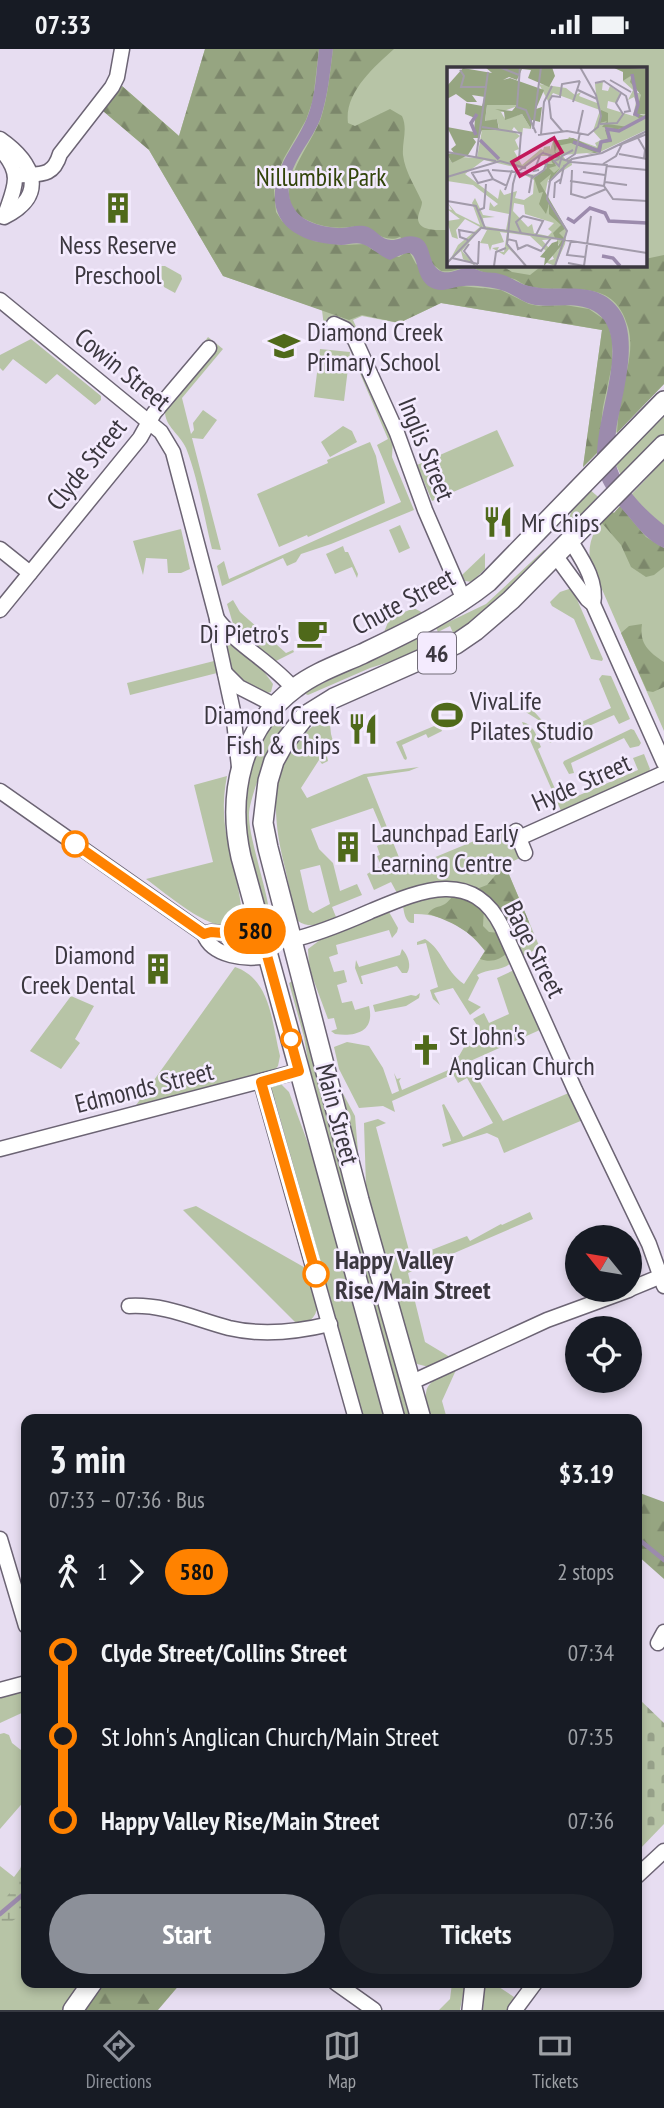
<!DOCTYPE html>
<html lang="en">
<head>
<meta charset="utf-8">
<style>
  body { margin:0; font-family:"PT Sans Narrow",sans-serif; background:#20242c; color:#f1f3f6; height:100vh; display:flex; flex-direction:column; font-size:26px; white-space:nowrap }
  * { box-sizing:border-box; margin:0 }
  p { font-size:23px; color:#9ea1a6 }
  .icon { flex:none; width:38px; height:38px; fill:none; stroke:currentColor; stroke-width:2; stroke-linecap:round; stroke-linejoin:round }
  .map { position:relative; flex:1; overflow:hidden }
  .sheet { position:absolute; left:21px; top:1365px; width:621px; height:574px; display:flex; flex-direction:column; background:#171b24; border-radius:14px; box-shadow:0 4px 10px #0003 }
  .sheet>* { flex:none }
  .badge { padding:0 14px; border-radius:23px; font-size:24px; line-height:46px }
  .needle { width:46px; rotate:300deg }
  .buttons { position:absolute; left:565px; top:1176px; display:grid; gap:14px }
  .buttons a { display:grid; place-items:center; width:77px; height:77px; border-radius:50%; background:#171b24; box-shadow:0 4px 10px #0003; font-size:35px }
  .map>.badge { position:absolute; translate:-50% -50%; box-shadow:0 0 0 4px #fff }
  .legs { display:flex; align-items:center; gap:10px; height:77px; padding:0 28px; font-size:23px }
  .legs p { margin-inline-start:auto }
  .overview { display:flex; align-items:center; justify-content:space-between; height:119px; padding:0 28px }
  h1 { font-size:38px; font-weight:800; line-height:52px }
  .action { display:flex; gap:14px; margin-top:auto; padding:14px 28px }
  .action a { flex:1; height:80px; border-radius:42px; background:#8c9099; color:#fff; font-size:28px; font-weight:800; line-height:80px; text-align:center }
  .action a+a { background:#20242c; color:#f1f3f6 }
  ul { padding:0 28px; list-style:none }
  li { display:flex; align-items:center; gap:24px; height:84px; font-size:26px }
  li i { display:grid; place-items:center; width:10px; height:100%; margin:0 9px; background:currentColor }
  li i::after { content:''; width:18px; height:18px; margin:-9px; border:5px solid; border-radius:50%; background:#171b24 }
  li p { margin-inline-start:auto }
  li:first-child i { background:linear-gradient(#0000 50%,currentColor 0) }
  li:last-child i { background:linear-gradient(currentColor 50%,#0000 0) }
  .status { display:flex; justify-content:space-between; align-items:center; height:49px; padding:0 35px; background:#171b24; direction:ltr }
  .status svg { height:19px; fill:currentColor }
  .dock { display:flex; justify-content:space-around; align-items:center; height:98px; border-top:2px solid #363941; background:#171b24; font-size:19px; color:#9ea1a6 }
  .dock a { display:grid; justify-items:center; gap:4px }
  .dock .current { color:#8c9099 }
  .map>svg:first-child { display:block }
</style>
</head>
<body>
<div class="status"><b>07:33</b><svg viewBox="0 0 49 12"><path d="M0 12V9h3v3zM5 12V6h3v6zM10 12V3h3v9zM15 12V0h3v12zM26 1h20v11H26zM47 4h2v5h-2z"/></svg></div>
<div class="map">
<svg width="664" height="1961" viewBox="0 0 664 1961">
  <defs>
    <pattern id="forest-firs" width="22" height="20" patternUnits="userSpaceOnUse" patternTransform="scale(1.75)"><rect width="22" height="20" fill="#96a581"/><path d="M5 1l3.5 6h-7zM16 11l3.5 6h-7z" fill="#7c876b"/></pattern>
    <pattern id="wetland-marsh" width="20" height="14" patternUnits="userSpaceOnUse" patternTransform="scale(1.75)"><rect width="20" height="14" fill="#b7c4a6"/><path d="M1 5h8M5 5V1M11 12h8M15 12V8" fill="none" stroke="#96a089"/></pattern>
    <pattern id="cemetery-stones" width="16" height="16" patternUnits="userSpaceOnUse" patternTransform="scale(1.75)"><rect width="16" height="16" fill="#b7c4a6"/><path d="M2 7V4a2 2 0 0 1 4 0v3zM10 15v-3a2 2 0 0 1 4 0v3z" fill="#96a089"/></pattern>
  </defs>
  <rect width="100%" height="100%" fill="#e7ddf1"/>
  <g fill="#b7c4a6" fill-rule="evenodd">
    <path d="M205,0H664V335L583,418L602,281L441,254L399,274L362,267L353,271L358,282L356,283L334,268L329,269L324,278L322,261L223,227L149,101L103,62L122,37L179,87ZM449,19H645V215H449Z"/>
    <polygon points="161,217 165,217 181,226 182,230 175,244 164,238 159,220"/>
    <path d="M208,288L223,300L182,349L191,385L194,381L193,374L203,361L217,371L203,390L192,389L221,501L212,500C204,468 198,429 186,399C180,385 164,377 165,361L216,301L205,292Z"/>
    <polygon points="31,290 101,347 101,351 95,356 57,325 46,335 13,310 3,322 0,319 0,306"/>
    <polygon points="347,294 393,390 392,408 414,461 331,495 301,505 296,513 287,517 283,509 222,537 217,517 224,512 229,530 401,453 377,396 388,390"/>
    <polygon points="320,300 350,303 344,352 314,348"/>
    <polygon points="664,362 664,389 623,431 616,416 652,378"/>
    <polygon points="343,377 352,382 357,393 330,408 321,393"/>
    <polygon points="497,381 514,417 432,452 417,416"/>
    <polygon points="370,393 376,407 385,454 308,488 307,486 279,498 257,445 328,414 327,411"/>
    <path d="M664,406V682L590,513C587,490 596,478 610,462L614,464L661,414L659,411Z"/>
    <polygon points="589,440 603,452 572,473 569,470 572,460"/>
    <polygon points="400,476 410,499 399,504 389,481"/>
    <polygon points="181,480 190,520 181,524 168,524 167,510 146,509 143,526 133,492"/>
    <polygon points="343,497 345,503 348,503 358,525 357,529 352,518 335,525 326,505"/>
    <polygon points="544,501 547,502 503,549 454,586 450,577 438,583 436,579 486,555"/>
    <polygon points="485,504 485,520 472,533 465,532 462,526"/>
    <polygon points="572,539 603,610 602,612 591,610 574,570 552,557 550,553 560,543"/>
    <polygon points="233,551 240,563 286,604 293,601 294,603 276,612 234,578 227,555"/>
    <polygon points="414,559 423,564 384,583 389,571 388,570"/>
    <polygon points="430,582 435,591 447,585 449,590 421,603 370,619 308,646 303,644"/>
    <path d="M225,592L262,620L273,635L271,643C254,649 232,626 228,610C226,604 226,598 225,592Z"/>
    <polygon points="214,612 217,624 130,646 127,634"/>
    <polygon points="602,626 611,627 630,670 619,675 614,666 550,694 540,672 521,660 529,657 548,678 565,681 611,659 599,630"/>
    <path d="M329,665L331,685L335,700L327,707L328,712L322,715L319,711L301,739L307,749L364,725L419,718L409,722L367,728L404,821L508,778L522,808L505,816L540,899L521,907L497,858L463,836L452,833L433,834L397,844L391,833L374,841L367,825L381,817L377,807L380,806L377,797L387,792L373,759L311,780L319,800L333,814L340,842L357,835L362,846L332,858L336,868C323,874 311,881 298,872C292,855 289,836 285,819C269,756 269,704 329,665ZM320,816L330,855L313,864L309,861L300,821Z"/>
    <path d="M281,667L284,670C283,685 272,696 266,710C261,721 248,756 249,767C249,793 274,859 269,874L248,810L243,738L262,688Z"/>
    <path d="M522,673C534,675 537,688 541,698L538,700L561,754L638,721L633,709L644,705L650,720L648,724L562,764Z"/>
    <polygon points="439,675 442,682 428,689 426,685 402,696 407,709 406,711 404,710 396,693"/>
    <polygon points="631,680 634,681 641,694 639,697 630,699 624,689 571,714 574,724 569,725 563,714 564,712"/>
    <path d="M227,727C216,782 237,813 242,864C230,903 164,842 146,830L213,813L194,736Z"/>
    <path d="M449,845L485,859L512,913C502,923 489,919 477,926L479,929L468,951L481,958L470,966L453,939L434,944L440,956L433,950L430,941L438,938L426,894L417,896V893L425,890C444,902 443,920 464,935L485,902C468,879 442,864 414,865V874H411C405,872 404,863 403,857L424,849Z"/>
    <path d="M389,863L398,879L397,883L392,889L389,881L336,896L338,905L329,908L334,923L344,921L347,933L337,936L342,954L352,952L355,961L369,957C375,982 357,988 335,985L331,982L337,980L334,969L328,970L309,919L308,900L320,891Z"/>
    <path d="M402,900C408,906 412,917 407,924H402L397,917L361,927L363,935H361L355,919L356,911L359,918L400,906Z"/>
    <path d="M235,918C271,930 272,975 280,1007L278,1017L272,1024L134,1059Z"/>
    <polygon points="512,922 516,922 542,980 468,1013 503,1072 571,1043 583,1071 504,1104 498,1089 487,1084 443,1098 442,1095 451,1092 442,1056 444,1055 463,1088 493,1074 467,1029 458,1034 453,1025 392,1052 395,1063 383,1057 359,1059 339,1020 334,998 347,993 369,997 383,1019 392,1045 399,1042 394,1024 397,1030 401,1029 399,1032 402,1041 453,1019 451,1009 459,1007 467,993 477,995 480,981 473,970 484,964 489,974 509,965 497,929"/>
    <polygon points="294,931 414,1370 402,1370 312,1037 304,988 289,934"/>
    <polygon points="420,944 419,949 406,957 375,963 373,956 411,946 416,947"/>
    <polygon points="71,947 94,957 75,990 80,994 61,1020 30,1002"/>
    <polygon points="275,1035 282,1036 289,1043 313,1108 385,1370 363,1370 275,1051 271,1051 270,1040"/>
    <polygon points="340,1039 355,1067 359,1115 339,1041"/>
    <polygon points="378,1070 386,1074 376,1078 411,1209 467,1187 470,1192 501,1175 502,1176 530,1163 533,1170 408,1224 425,1293 450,1308 429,1318 417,1315 414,1310 366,1138 364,1074"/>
    <path d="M196,1157L309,1221C314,1242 329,1270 298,1276L183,1161Z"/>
    <path d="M456,1321L442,1352L447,1370H431C421,1337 424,1334 456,1321Z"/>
    <polygon points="26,1640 23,1654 26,1662 0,1674 0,1647"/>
    <polygon points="4,1684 9,1686 12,1694 26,1705 26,1750 0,1780 0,1685"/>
    <polygon points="26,1812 26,1934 84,1934 65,1961 0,1961 0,1817 14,1828"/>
    <polygon points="452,1934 465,1934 460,1961 439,1961 450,1950"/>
    <polygon points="485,1934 499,1934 499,1938 517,1950 509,1961 483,1961"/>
  </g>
  <g fill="url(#forest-firs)">
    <polygon points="205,0 319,0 313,51 306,71 284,109 277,125 274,141 276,163 282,172 314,192 342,196 365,195 373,201 399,208 405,204 410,204 416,215 461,237 501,241 529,255 539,257 565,256 589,260 605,271 609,278 612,290 612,316 603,358 598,403 583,418 602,281 441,254 399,274 362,266 349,271 223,227 149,101 103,62 122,37 179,87"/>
    <path d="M333,0H394C374,18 344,44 348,74L355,77L390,60L402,67C408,80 402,92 403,106C405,123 415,137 422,153C422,158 418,164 418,170C419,183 440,181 449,181V215H499L512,223L530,226L544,215H645V210L664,206V335L617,384C618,370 619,355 622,341C627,321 634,299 628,278C613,224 565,247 528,237C523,236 519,232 514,230C504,227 493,227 483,223C479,222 476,220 473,219C462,217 452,224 441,222L400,188C383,196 369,175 350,178C336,180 322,178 309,172C262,151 311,98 321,69C328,47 330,23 333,0Z"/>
    <polygon points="620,457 646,488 664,499 664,518 654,526 646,528 631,518 621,496 601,473 610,461 614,464"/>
    <path d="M642,575C639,595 649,603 664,613V638L653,643L647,642L621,584L629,577Z"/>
    <polygon points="507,821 529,873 522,885 513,889 497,858 474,841 487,836 499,822"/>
    <path d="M456,846L484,859L483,877L489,883L500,884L508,903C500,911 491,914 480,910L485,902C471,882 451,872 428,865C433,857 438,859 445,855C450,852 450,848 456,846Z"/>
    <polygon points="637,1443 664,1453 664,1530 637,1506"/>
    <polygon points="101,1934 181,1934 158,1961 81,1961"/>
  </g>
  <polygon fill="url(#wetland-marsh)" points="26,1812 26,1863 0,1880 0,1855 16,1837 21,1817"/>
  <polygon fill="url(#cemetery-stones)" points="637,1648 664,1674 664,1775 637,1803"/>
  <path fill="#9c8bad" d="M319,0H333C330,23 328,46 321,68C313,92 285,118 289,145C292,171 319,179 342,179C350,178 360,175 368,178C376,181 382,191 391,191C400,191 406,185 416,188C434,192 425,217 443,223C452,225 460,218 469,219C475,219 479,222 484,223C489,224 495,223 500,225C510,227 519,235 529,237C560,245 595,229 618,259C641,288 621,348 616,382C615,394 613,408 617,419C624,440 647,463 664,476V499C648,492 639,480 629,468C617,454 604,441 599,423C587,381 636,293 597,264C579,251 555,259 535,256C522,254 513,244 501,241C491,238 474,236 464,237C457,237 450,240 443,241C414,241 421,209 410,204C405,203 395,209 390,211C379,207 372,198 362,195C355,193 348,196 341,196C327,195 311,193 299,186C285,179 277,168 275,153C273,116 294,100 307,69C316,47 316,23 319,0Z"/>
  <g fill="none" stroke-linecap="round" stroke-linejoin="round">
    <g stroke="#9c8bad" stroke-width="4.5">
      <polyline points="637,1489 664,1511"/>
      <polyline points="0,1865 26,1843"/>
    </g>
    <defs>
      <g id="minor">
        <path d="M0,90C33,113 49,146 4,168"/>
        <path d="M0,100C24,125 14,139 5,166"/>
        <path d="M15,127C35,123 52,132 60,105L112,38L117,28L122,0"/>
        <polyline points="0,251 161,383 173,403 217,570 219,597 233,662 239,718"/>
        <polyline points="334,275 345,280 355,291 397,384 425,461 464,551"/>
        <path d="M570,491C581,509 598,532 593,555"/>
        <polyline points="0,500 30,524"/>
        <polyline points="555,506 587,550 593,555 664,714"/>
        <polyline points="0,561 140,389 154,364 209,299"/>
        <path d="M217,570C238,597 271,613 293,639"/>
        <polyline points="225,624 239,638 276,657"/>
        <path d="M0,742L204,885C212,908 247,911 267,907"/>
        <polyline points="516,782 525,804"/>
        <polyline points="519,789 664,724"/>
        <polyline points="204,885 211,883 234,885 260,881"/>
        <path d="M291,891C318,885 344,874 369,863C417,843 472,817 502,878L575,1041L649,1195L664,1237"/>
        <polyline points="261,1033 356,1370"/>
        <polyline points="0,1100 299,1022"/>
        <polyline points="630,1240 664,1226"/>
        <path d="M129,1257C165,1255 195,1270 229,1279C263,1287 297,1283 330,1275"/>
        <polyline points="410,1334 547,1271 629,1241"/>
        <polyline points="0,1490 26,1577"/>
        <polyline points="658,1594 664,1583"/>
        <polyline points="0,1641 26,1634"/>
        <polyline points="637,1827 664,1802"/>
        <polyline points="336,1934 374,1961"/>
        <polyline points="515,1961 535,1934"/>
      </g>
      <g id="major">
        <path d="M395,1370L241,808C227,746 241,679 295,639C314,624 340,615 362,605C406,584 449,564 488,533L664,352"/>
        <polyline points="421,1370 359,1151 268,799 263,774 268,732 274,712 284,694 305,667 334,649 456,595 475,582 511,551 664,396"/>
        <polyline points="73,1961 92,1934"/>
        <polyline points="472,1961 475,1934"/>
      </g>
    </defs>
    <use href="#minor" stroke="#6c6474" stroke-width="17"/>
    <use href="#major" stroke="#6c6474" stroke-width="22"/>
    <use href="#minor" stroke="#fff" stroke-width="14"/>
    <use href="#major" stroke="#fff" stroke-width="19"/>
  </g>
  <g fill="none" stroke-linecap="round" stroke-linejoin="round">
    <defs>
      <polyline id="line-1" points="75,795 204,885 211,883 234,885 260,881 299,1022 261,1033 316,1225"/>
    </defs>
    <use href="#line-1" stroke="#fff" stroke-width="16"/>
    <use href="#line-1" stroke="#ff8200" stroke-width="10"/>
  </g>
  <defs>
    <symbol id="building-bare" viewBox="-9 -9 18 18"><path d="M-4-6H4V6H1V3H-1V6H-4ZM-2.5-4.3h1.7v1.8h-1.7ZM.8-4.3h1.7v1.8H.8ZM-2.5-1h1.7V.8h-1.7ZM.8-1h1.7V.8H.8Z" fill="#4f691a" stroke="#f4ebfe" stroke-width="2.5" paint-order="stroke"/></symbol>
    <symbol id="school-bare" viewBox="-9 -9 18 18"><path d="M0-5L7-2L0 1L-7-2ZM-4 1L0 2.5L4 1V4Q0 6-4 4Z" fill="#4f691a" stroke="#f4ebfe" stroke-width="2.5" paint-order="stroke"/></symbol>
    <symbol id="restaurant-bare" viewBox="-9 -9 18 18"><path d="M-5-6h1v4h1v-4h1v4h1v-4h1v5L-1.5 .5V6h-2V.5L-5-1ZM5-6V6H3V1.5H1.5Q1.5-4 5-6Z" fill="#4f691a" stroke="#f4ebfe" stroke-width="2.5" paint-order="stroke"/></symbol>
    <symbol id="cafe-bare" viewBox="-9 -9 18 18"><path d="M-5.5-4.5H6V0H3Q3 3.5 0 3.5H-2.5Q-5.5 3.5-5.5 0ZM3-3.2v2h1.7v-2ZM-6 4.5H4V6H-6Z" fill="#4f691a" stroke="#f4ebfe" stroke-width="2.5" paint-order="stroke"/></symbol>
    <symbol id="stadium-bare" viewBox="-9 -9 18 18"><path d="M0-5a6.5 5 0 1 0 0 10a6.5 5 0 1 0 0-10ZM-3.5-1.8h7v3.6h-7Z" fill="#4f691a" stroke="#f4ebfe" stroke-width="2.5" paint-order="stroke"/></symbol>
    <symbol id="church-bare" viewBox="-9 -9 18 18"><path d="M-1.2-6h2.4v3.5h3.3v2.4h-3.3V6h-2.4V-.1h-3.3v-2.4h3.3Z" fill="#4f691a" stroke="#f4ebfe" stroke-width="2.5" paint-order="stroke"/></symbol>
  </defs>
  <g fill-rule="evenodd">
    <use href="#building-bare" x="96" y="137" width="44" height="44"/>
    <use href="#school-bare" x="262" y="275" width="44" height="44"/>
    <use href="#restaurant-bare" x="476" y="451" width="44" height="44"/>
    <use href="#cafe-bare" x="290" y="562" width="44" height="44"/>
    <use href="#stadium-bare" x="425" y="644" width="44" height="44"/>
    <use href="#restaurant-bare" x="341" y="658" width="44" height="44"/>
    <use href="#building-bare" x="326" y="776" width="44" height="44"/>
    <use href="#building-bare" x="136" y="898" width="44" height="44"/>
    <use href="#church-bare" x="404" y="979" width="44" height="44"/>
  </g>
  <g fill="#fff" stroke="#ff8200" stroke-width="3.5">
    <circle cx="75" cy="795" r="12"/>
    <circle cx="291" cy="990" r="9"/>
    <circle cx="316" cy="1225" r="12"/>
  </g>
  <g text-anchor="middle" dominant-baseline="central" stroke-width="5" stroke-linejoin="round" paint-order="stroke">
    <rect fill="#f4ebfe" stroke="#726d78" stroke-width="2" x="418" y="583.5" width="38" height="41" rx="5"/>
    <g font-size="24" font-weight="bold" fill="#3b373f">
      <text x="437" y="604">46</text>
    </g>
    <g font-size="26" fill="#32440a" stroke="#f4ebfe">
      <text x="321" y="127">Nillumbik Park</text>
    </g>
    <g font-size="26" fill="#3b373f" stroke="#f4ebfe" text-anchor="start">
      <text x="118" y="195" text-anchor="middle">Ness Reserve<tspan x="118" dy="30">Preschool</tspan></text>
      <text x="307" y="282">Diamond Creek<tspan x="307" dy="30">Primary School</tspan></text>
      <text x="521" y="473">Mr Chips</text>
      <text x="289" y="584" text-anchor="end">Di Pietro's</text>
      <text x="470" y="651">VivaLife<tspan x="470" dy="30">Pilates Studio</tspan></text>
      <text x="340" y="665" text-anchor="end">Diamond Creek<tspan x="340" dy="30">Fish &amp; Chips</tspan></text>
      <text x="371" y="783">Launchpad Early<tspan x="371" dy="30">Learning Centre</tspan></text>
      <text x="135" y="905" text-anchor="end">Diamond<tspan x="135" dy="30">Creek Dental</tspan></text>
      <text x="449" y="986">St John's<tspan x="449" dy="30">Anglican Church</tspan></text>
    </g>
    <g font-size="26" fill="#3b373f" stroke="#f4ebfe">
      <text transform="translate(123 320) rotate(39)">Cowin Street</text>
      <text transform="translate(427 400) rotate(68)">Inglis Street</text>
      <text transform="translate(86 415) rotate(-51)">Clyde Street</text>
      <text transform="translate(403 552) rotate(-28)">Chute Street</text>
      <text transform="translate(581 733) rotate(-24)">Hyde Street</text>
      <text transform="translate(535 900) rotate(63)">Bage Street</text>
      <text transform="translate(144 1038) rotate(-14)">Edmonds Street</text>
      <text transform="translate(338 1065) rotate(75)">Main Street</text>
    </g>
    <g font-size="26" font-weight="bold" fill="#3b373f" stroke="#f4ebfe" text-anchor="start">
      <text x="335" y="1210">Happy Valley<tspan x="335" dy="30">Rise/Main Street</tspan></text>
    </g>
  </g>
  <g transform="translate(447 18)">
    <rect width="200" height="200" fill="#e7ddf1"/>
    <path d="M185,7L189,26H197L188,48L199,47V63L153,85L115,88L119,93L129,90L124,92L125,98L101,113L97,132L120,164L118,177L108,199L98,195L107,192L104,186L111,183L115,174L110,179V172L95,173L102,181L99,184L83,169L62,166L61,177L80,199L62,182L57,188L45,181L52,180L50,184L57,185L60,166L53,165L57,175L45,178L43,184L41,177L33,176L40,163L34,161L15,184L29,199L16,192L14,184L5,192L0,186L4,191L11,178L33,160L18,152L9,163L11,172L5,170L0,154L13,152L0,142L5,143L0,135L9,146L33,158L25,136L28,131L36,148L48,150L36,151L37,159L59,163L62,147L42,143L43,135L47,140L51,137L26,118L0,114V87L5,96L13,90L30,91L35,63L52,61L50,52L38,55L40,38H70L84,46L85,55L68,40L54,45L58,52L75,47L84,62L76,61L75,69L67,60L65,63L73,69L68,73L72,82L67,84L75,98L94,82L96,83L97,80L103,79V83L106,74L120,75L122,70L150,80L148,76L154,73L146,64L153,43L106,26L101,34L92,17L119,21L128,28L134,25L132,29L150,36L148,17L156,14L155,23L161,24L163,19L173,26L169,36L161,34L160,41L186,49L189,35L187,30L181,33L186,23L176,14ZM94,89H102L94,107L78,108L87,113L86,127L77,133L68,131L70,124L57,128L53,122L51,132L18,107L37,93L76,102ZM67,136L77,138L78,147L107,156L101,162L105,165L101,169L87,166L85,157L81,160L66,144Z" fill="#b7c4a6" fill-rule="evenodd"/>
    <path d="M38,0H105L108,9L102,20L81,11L84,3L75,2L70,13L62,10L56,13L63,11L97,23L89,42L95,40L93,55L85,53L84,62L75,47L58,53L57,45L48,42L65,44L70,38H40L38,54L50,52L52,63H35L32,71H26L29,75L21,88L5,96L0,87L7,86L4,82L9,78L0,60L27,65L28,51L18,47L19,36L35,39L38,30L25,28L30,35H20L9,27L0,32V19L16,1L45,6ZM165,0L200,2L199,47H192L199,50L192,51L195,54L188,48L194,28L183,15L185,8L176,14V5ZM154,43L161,46V57L181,60L161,64L165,75L155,76L154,85L148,86L140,87L147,85L124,76L110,79L108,85L114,90L105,89L109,99L102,101L107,106L113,101L101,116L104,107L93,116L119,161L112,166L119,173L97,199L98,191L93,190L105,176L111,174V179L115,173L89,168L108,171L106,166L114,158L102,147V137L99,147L92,137L96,125L92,126L87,111L100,101L97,97L102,91L98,97H106L103,91L105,88L108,87L106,74L126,71L150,82L153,75L161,72L158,63L167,61L155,60L160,54L153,56Z" fill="#96a581"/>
    <path fill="none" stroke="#9c8bad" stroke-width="3.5" d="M185,7L191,38L188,47L192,49M29,68L24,56L30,47M33,73L52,92M126,75L152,84L154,75L163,73L160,62L172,64L200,49M120,151L127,155L143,141L158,146L162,154L200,156M155,189L166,191L173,199"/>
    <path fill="none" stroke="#a29baa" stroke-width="2" d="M52,0L72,8M73,0L70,40L79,43L89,66M13,3L17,9L14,20H40M163,13L184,25M148,16L157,14L179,29L183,44L177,45M131,23L150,32M174,26L169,36L176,47M126,35L133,14M153,57L170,56L177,46M35,60L74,66L72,92M86,62L94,0M116,65L104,51L102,34L105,29L113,30L115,17L133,14M131,66L136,43M94,67L97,35L105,19M91,68L120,64L141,68L151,60L154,49L149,28L133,0M191,71L198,83L197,91M0,85L49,94M96,86L124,95L159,98M172,87L200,92M29,91L41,5M112,92L107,94L112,99L115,89L126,83M119,93L128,87L133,66M156,97L169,89L175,77L200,67M160,97L157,119L166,132L200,134M160,99L200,103M45,103L70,105M92,103L87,104L93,89M125,103L124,127L138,131L159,122M70,105L85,109L82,126M136,105L158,108M24,106L41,103L46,112M25,106L31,116L46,112L60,119M0,110L53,94L79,101M85,111L97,103L103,89M123,114L157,119M158,115L180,118M113,117L117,99L123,95M58,123L65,103M107,131L108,116L114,112M0,134L29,139L38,161M32,143L37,141L39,117M35,161L61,164M61,164L200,186M74,166L69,155L76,149L96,154L89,168M60,172L69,174L71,182L80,178M21,173L13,170L12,163L28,166M124,174L120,188L138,190M22,177L17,184L27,197M80,178L94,184L104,171M5,191L31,197M0,196L35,160M121,196L137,199L144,149M31,197L32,174M47,199L49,185L59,181M79,199L60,177L66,117L69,106L97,85M108,199L120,164L100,132L103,114L125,92L155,86L200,64"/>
    <path fill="#c2185b" fill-opacity="0.15" stroke="#c2185b" stroke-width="3.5" d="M107,71L115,85L73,109L65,95Z"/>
    <rect width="200" height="200" fill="none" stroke="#3b373f" stroke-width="3.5"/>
  </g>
</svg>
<div class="buttons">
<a><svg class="needle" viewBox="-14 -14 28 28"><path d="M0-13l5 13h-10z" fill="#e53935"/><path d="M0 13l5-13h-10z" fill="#9ea1a6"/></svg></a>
<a><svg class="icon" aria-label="locate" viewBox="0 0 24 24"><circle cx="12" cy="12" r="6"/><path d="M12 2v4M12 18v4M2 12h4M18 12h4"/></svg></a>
</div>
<b class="badge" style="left:255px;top:882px;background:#ff8200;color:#111">580</b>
<section class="sheet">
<div class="overview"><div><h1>3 min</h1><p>07:33 – 07:36 · Bus</p></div><b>$3.19</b></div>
<div class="legs"><svg class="icon" aria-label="walk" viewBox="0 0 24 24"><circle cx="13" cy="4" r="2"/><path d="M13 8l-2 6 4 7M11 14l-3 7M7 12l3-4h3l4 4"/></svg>1<svg class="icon" aria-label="forward" viewBox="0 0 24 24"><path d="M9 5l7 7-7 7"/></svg><b class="badge" style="background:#ff8200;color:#111">580</b><p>2 stops</p></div>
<ul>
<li><i style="color:#ff8200"></i><b>Clyde Street/Collins Street</b><p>07:34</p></li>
<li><i style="color:#ff8200"></i><span>St John's Anglican Church/Main Street</span><p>07:35</p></li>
<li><i style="color:#ff8200"></i><b>Happy Valley Rise/Main Street</b><p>07:36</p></li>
</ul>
<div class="action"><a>Start</a><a>Tickets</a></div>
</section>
</div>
<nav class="dock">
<a class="current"><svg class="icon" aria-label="directions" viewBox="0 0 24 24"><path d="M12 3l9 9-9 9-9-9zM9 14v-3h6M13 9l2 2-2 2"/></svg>Directions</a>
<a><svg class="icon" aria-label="map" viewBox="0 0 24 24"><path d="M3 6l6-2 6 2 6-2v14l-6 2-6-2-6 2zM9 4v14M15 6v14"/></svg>Map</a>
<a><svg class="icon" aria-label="tickets" viewBox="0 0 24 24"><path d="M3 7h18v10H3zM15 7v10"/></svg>Tickets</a>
</nav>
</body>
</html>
